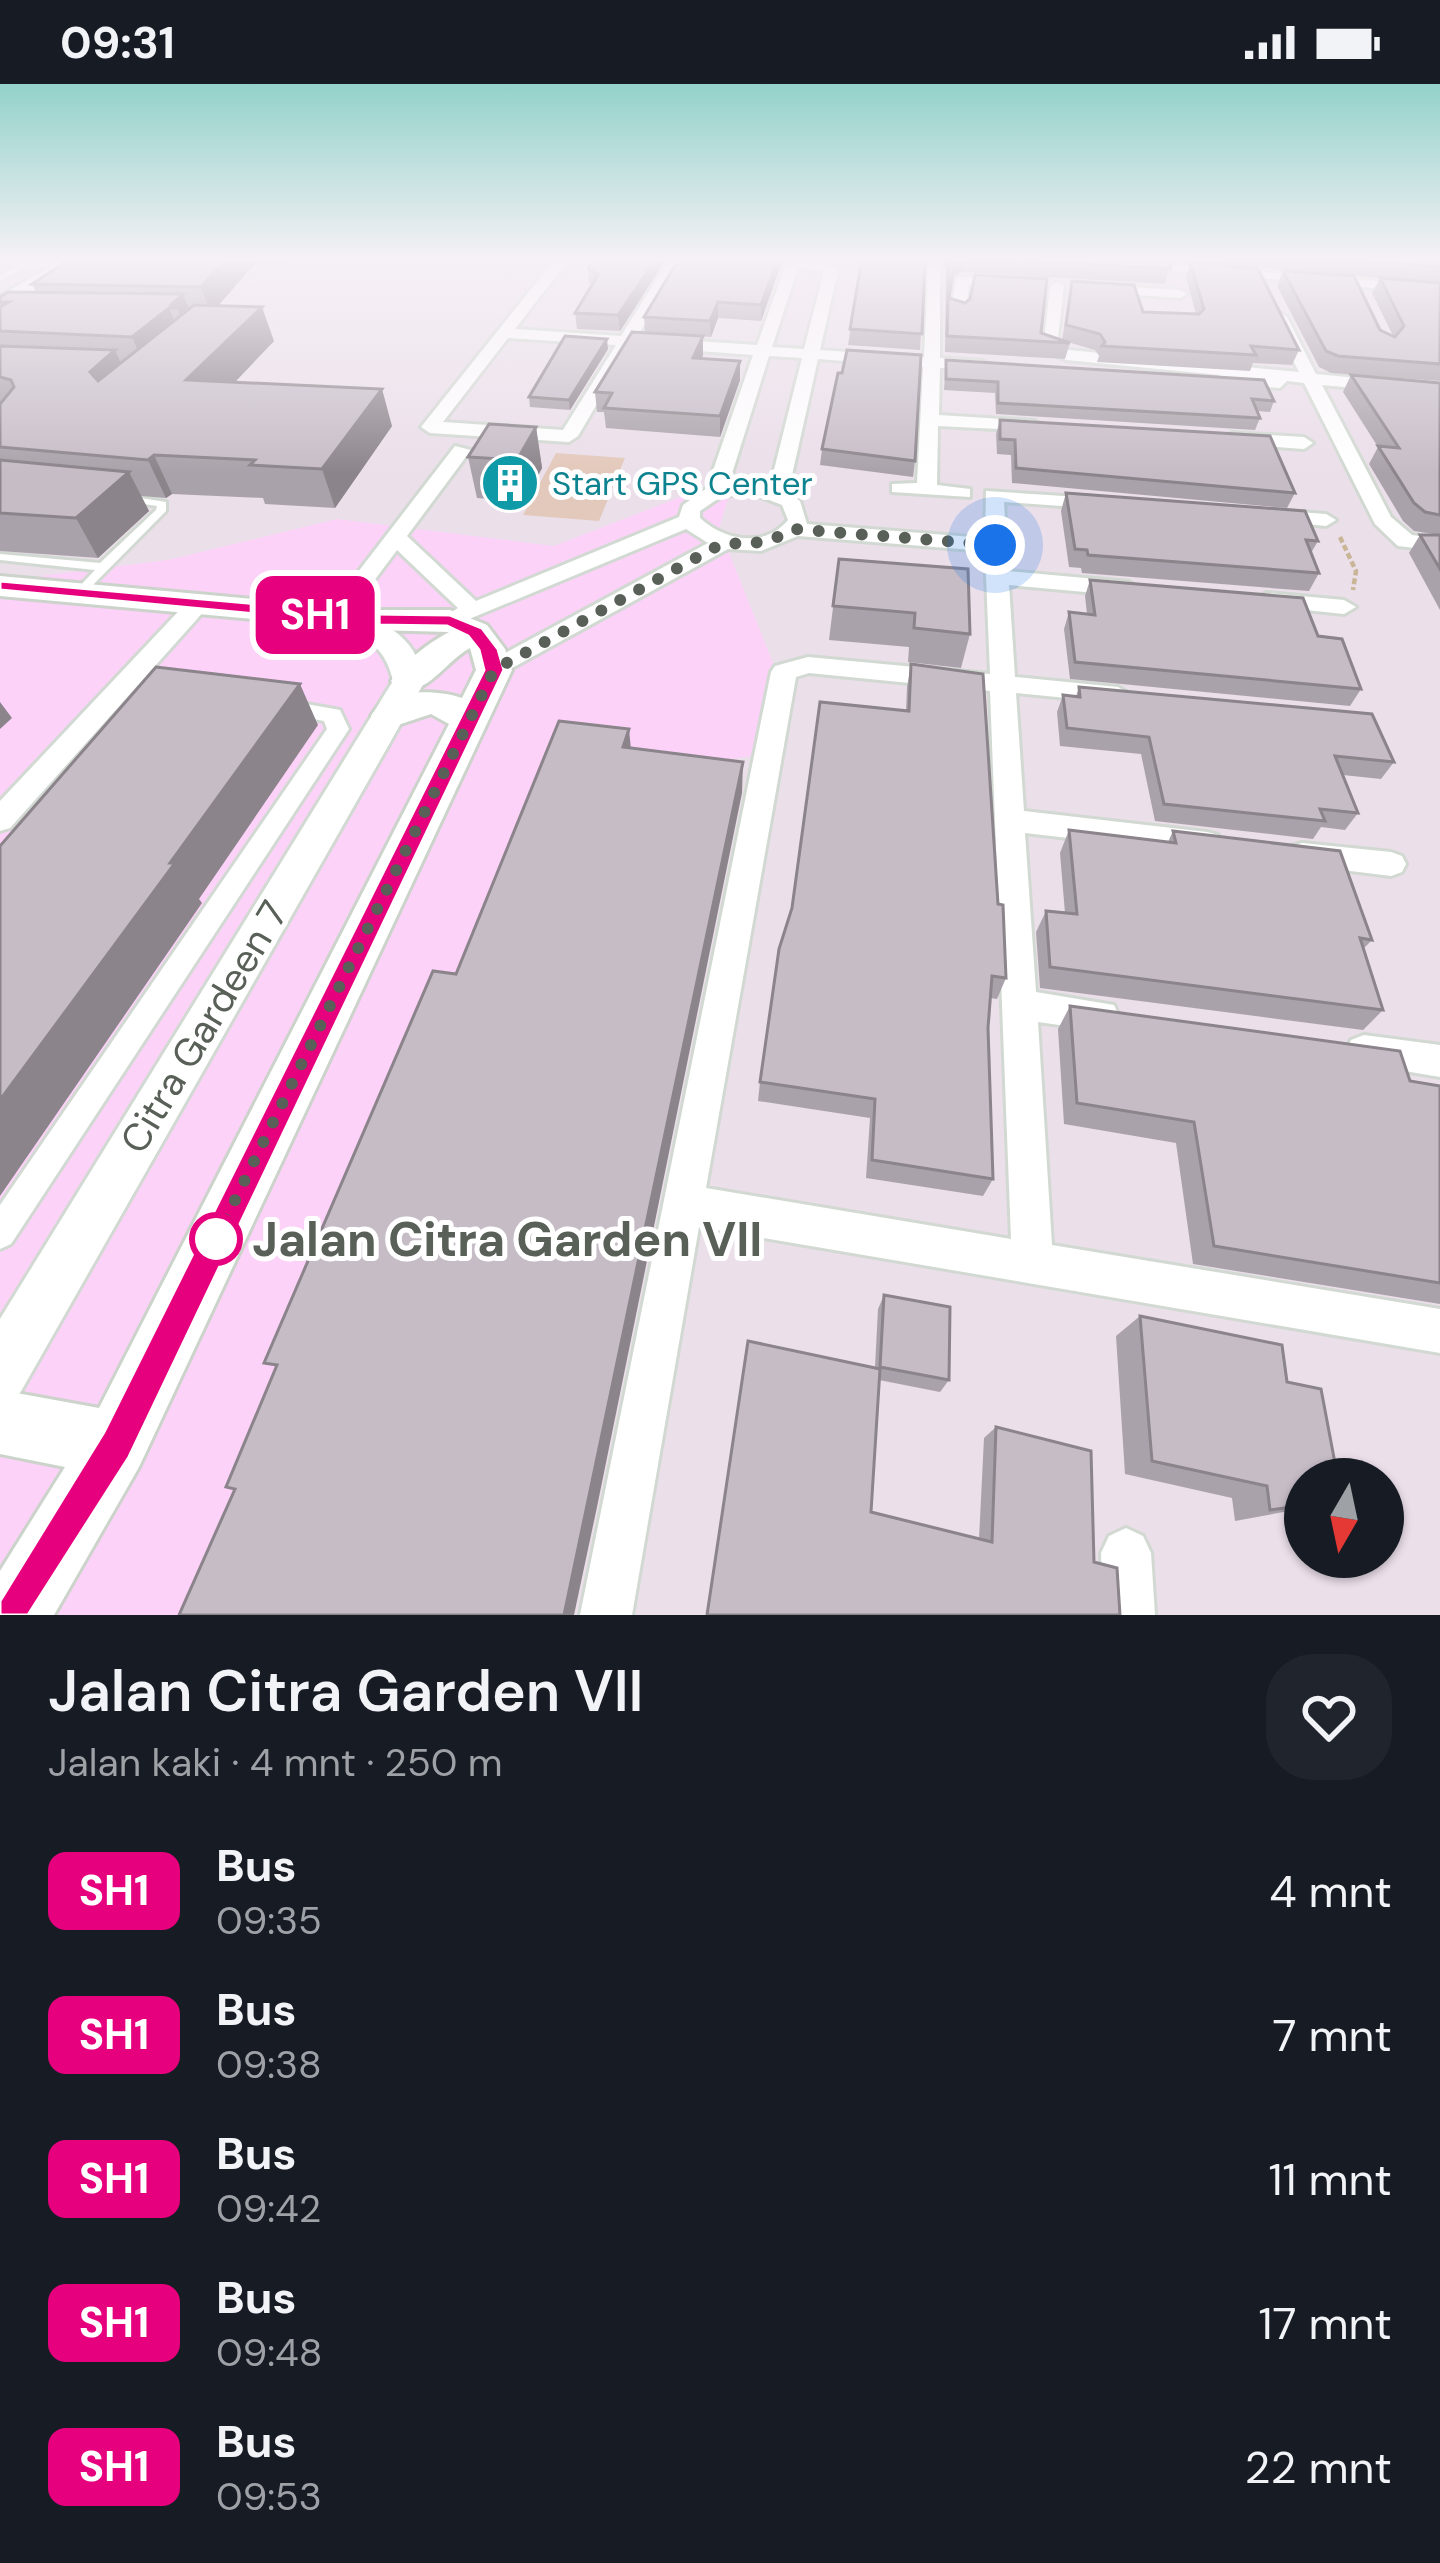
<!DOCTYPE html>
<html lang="id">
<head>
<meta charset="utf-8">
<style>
  body { margin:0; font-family:"DM Sans",sans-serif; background:#20242c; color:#f1f3f6; height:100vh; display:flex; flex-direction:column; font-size:45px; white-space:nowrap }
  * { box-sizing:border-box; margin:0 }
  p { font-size:39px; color:#9ea1a6 }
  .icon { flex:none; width:66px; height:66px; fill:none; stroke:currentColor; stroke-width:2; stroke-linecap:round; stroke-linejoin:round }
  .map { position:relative; height:1531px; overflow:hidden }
  .details { display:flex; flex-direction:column; background:#171b24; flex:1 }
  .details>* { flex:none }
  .badge { padding:0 24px; border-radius:18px; font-size:42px; line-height:78px }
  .needle { width:78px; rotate:189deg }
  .fabs { position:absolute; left:1284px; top:1374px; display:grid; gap:24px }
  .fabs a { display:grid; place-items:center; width:120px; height:120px; border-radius:50%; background:#171b24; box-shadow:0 3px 9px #0004; font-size:60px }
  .you { position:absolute; width:60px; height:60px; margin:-30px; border:9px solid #fff; border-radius:50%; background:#1a73e8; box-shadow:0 0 0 18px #1a73e833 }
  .map>.badge { position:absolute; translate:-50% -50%; box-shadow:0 0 0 6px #fff }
  .round { display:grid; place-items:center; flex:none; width:126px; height:126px; border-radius:48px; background:#20242c }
  .headline { display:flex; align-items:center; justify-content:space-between; height:204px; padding:0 48px }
  h1 { font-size:57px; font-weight:600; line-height:90px }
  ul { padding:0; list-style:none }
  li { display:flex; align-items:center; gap:36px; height:144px; padding:0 48px }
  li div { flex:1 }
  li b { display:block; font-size:45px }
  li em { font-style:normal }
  li .badge { min-width:132px; font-weight:700; text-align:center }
  .status { display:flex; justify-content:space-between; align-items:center; height:84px; padding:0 60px; background:#171b24; direction:ltr }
  .status svg { height:33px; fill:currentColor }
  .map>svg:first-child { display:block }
</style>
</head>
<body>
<div class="status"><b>09:31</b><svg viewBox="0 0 49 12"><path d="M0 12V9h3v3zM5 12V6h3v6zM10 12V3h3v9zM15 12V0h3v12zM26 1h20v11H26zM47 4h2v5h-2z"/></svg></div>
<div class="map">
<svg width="1440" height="1531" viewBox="0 0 1440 1531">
  <rect width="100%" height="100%" fill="#ebdfea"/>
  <polygon fill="#fdd2f9" points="735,392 719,444 779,594 764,670 636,690 380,1531 0,1531 0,497 168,476 337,435 554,462"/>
  <polygon fill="#e3c9bb" points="556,369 625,374 599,437 523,431"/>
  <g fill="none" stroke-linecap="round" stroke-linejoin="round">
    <defs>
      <g id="service">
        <polygon points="31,175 33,178 0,197 0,192"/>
        <polygon points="128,412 166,418 166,427 83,511 79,512 73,509 95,486 0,476 0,470 100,479 156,426 157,422 124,417 123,415"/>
      </g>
      <polygon id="pedestrian" points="284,616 340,626 349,645 11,1160 0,1165 0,1121 327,645 324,637 277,628 274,623 277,618"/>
      <g id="minor">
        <path d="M555,175H569L515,245L621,252L669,175H683L637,253L757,261L787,177H824L838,186L820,266L924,273L928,183L940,180V274L984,277L992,282L984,287L940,284L939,331L1035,337L1044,342L1035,347L938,342L937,401L970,405V413L892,408V400L917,399L923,283L818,275L788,409L800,417L807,440L985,454L986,407L1111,415V423L1104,425L1004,418L1008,487L1129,498L1140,505L1129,512L1009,501L1015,593L1118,603L1131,611L1118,619L1016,609L1024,727L1207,748L1218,751L1222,759L1218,767L1207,770L1025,749L1036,908L1114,921L1119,932L1114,943L1102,947L1038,938L1052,1161L1440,1225V1269L699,1143L632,1531H580L771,588L775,582L808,573L990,590L985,467L798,452L761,467L728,465L494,594L485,592L481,586L485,580L708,459L686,445L450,543L438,536L458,524L397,466L344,537H328V527L455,362L471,366L407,452L476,517L679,433L683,421L707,404L753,271L631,262L578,352L569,358L430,349L421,343ZM798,184L824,187L804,265L772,263ZM508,254L616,261L563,346L443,338ZM769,272L802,274L770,402L729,399ZM737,410L756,411L782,421L788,436C765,464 725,457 700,434V427L722,412ZM809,589L990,607L1011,1155L706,1104L796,593Z"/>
        <polygon points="1048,175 1101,175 1440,202 1440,210"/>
        <polygon points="957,193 1013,195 1020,199 1013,203 969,201 966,227 958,232 950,227"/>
        <polygon points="1057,198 1064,202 1057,261 1069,266 1299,288 1271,233 1279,228 1287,233 1316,290 1440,302 1440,312 1322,301 1391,433 1412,451 1440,455 1440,467 1398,462 1375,440 1304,299 1287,297 1280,304 1224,300 1215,295 1220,291 1066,276 1043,266 1050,202"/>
        <polygon points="1097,201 1180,206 1187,210 1180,214 1092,208"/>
        <polygon points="1232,349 1304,353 1313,359 1304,365 1225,359 1223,355"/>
        <polygon points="1271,426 1326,430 1336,436 1326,442 1264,436 1261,432"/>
        <polygon points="1266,509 1344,516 1356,523 1344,530 1258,521 1254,516"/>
        <polygon points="198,513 206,515 206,525 10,744 0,747 0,717 190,515"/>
        <polygon points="1302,759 1391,768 1402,772 1406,780 1402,788 1391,792 1302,781 1291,778 1287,770 1291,762"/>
        <polygon points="1364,951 1440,961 1440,993 1351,978 1346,967 1351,956"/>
        <polygon points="1126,1444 1143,1452 1151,1469 1155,1531 1103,1531 1101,1469 1109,1452"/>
      </g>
      <g id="tertiary">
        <polygon points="0,175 60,175 62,178 53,183 0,180"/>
        <path d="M336,523C380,534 415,549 425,597L20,1309L0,1318V1235L393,597C385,559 360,549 325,538L321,532L325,526Z"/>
      </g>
      <g id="secondary">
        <polygon points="64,175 87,175 0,227 0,212"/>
        <path d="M0,492L373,526H450L487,541L505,565L512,586L139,1383L54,1531H0V1487L65,1383L0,1370V1306L99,1324L449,640L431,630L389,644L376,641L371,632C388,604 434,605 462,614L476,586L470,564C444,578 428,613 396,605L391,597C406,576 427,560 449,548L373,546L0,512Z"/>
      </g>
    </defs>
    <use href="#service" stroke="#d2d9d2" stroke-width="6"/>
    <use href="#pedestrian" stroke="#d2d9d2" stroke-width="6"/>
    <use href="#minor" stroke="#d2d9d2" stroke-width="6"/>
    <use href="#tertiary" stroke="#d2d9d2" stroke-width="6"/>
    <use href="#secondary" stroke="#cbd3ca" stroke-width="6"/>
    <polyline stroke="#c9b697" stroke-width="4.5" stroke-dasharray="6 3" stroke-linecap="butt" points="1340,453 1356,487 1353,506"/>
    <use href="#service" fill="#fff" fill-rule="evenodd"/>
    <use href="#pedestrian" fill="#fff" fill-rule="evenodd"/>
    <use href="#minor" fill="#fff" fill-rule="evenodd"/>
    <use href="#tertiary" fill="#fff" fill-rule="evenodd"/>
    <use href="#secondary" fill="#fff" fill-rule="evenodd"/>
  </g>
  <g fill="#aaa2aa">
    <polygon points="70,175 292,175 288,179 255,179 218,222 274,257 234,298 392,342 335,424 265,420 263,414 172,410 166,414 141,412 149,427 98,474 0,467 0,213 36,208 32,200"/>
    <polygon points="666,175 620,247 577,245 575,229 592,201 589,199 588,184"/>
    <polygon points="679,175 785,175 783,175 761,237 718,234 711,253 690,252 703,271 702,274 740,296 720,353 606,344 604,328 597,328 595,308 645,249 644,233"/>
    <polygon points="862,175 1440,175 1440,297 1331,289 1319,283 1277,202 1283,187 1393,252 1372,209 1380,194 1417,197 1171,176 1165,200 962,188 953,192 949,214 1062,256 1072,197 1143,228 1196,230 1186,193 1190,178 1299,266 1292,281 1253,279 1250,287 1097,278 1099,272 1095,266 1064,257 1070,259 1065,275 945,268 946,183 937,175 925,182 920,266 848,261"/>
    <polygon points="608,265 570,326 530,323 529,313"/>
    <polygon points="946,276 1274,317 1270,328 1257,327 1260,334 1255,346 996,330 995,309 944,306"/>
    <polygon points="842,289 915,377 913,393 820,381 822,365"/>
    <polygon points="1351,291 1440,299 1440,526 1409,469 1420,451 1439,451 1414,447 1403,437 1369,380 1378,363 1343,308"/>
    <polygon points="1000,336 1295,409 1287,424 1012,399 1011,371 997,370 996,350"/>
    <polygon points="536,343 542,384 524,418 477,414 468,373"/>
    <polygon points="1066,409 1318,457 1311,469 1319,489 1309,507 1082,489 1081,484 1069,483 1061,427"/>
    <polygon points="839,475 970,550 961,584 908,578 909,563 829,556"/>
    <polygon points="1090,496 1318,552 1361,605 1350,622 1070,595 1064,545 1069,528 1087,530 1085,512"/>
    <polygon points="911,580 998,820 1006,894 997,915 990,914 988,944 993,1095 983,1112 866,1094 870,1034 758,1017 760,998 906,627 907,603"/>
    <polygon points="1079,603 1394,678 1381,695 1343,691 1358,729 1345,746 1321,743 1313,755 1155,737 1141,670 1060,662 1057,628 1063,611 1076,612"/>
    <polygon points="1069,746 1168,758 1173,747 1372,856 1363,865 1383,926 1363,946 1040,904 1036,848 1046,827 1065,829 1060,769"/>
    <polygon points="1070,922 1410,997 1440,1002 1440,1220 1193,1180 1176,1059 1064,1040 1058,945"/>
    <polygon points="884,1211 949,1296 940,1308 879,1296 871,1428 979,1455 984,1354 996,1343 1094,1478 707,1531 875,1283 878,1225"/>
    <polygon points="1140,1232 1287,1298 1305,1395 1305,1424 1235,1437 1232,1414 1125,1390 1116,1252"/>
  </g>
  <g fill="#8b848b">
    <polygon points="227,175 254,175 255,179 211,230 201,203"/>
    <polygon points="656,175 666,175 620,247 618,231"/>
    <polygon points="778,175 785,175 783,175 761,237 761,221"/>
    <polygon points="961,175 965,175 962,188 953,192 955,177"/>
    <polygon points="183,210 197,243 188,251 177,224 171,221"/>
    <polygon points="718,218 718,234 711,253 710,237"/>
    <polygon points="262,223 274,257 202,333 186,296"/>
    <polygon points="169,224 183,259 147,288 132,253"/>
    <polygon points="703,252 703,271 694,293 693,274"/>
    <polygon points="607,255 608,265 570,326 569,316"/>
    <polygon points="115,266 131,302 108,324 90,288"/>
    <polygon points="740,277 740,296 720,353 720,332"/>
    <polygon points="382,305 392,342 335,424 322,385"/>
    <polygon points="536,343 542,384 524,418 517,376"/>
    <polygon points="154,371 172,410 166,414 148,376"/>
    <polygon points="129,388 149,427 98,474 76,434"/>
    <polygon points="300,600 318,641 199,815 202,819 0,1112 0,1016"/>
    <polygon points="0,618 12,634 0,645"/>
    <polygon points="629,645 632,676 623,663"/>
    <polygon points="743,678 742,709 597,1423 574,1531 564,1531"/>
  </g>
  <g fill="#c6bcc6" stroke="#8b848b" stroke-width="3">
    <polygon points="70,175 227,175 201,203 32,200"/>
    <polygon points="594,175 656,175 618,231 575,229 598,191 588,184"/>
    <polygon points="679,175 778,175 761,221 718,218 710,237 644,233"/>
    <polygon points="862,175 925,175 922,250 850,245"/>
    <polygon points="949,175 961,175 955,177 949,214 965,219 970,215 975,191 1047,195 1041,249 1070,259 947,252"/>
    <polygon points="996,175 1155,175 1171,176 1170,185"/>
    <polygon points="1335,175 1440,175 1440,183"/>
    <polygon points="1190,178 1258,185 1299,266 1251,262 1256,271 1102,262 1105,258 1100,250 1066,241 1072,197 1134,201 1143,228 1199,230 1204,225"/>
    <polygon points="1283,187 1354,192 1380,246 1395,253 1404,242 1380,194 1440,199 1440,280 1338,272 1326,267"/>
    <polygon points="8,208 183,210 171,221 177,224 169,224 132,253 0,247 0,223 9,218 0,218 0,213"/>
    <polygon points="194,221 262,223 186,296 382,305 322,385 250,381 255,376 154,371 148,376 0,363 0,320 14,303 11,296 0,293 0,262 115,266 90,288 98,297"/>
    <polygon points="632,248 703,252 693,274 740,277 720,332 604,324 612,309 595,308"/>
    <polygon points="565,252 607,255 569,316 529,313"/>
    <polygon points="847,266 921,271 915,377 822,365 838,289 842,289"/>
    <polygon points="946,276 1264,296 1274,317 1252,315 1260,334 998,319 998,298 946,295"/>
    <polygon points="1351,291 1440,299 1440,431 1425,428 1414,419 1378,362 1399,364"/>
    <polygon points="1000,336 1270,352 1295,409 1016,384 1015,356 1000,355"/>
    <polygon points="489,340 536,343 517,376 468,373"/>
    <polygon points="0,376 129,388 76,434 0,429"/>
    <polygon points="1066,409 1305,427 1318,457 1306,456 1319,489 1088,471 1087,466 1075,465"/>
    <polygon points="1420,451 1440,451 1440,485"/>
    <polygon points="839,475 968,485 970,550 914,544 915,529 833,522"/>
    <polygon points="1090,496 1303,514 1318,552 1342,555 1361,605 1075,578 1069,528 1095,531"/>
    <polygon points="911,580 983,590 998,820 1003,821 1006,894 992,892 988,944 993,1095 872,1076 875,1015 760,998 779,865 792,824 820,618 909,627"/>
    <polygon points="156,583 300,600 170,779 175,779 0,1016 0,762"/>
    <polygon points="1079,603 1372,630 1394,678 1335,672 1358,729 1320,725 1325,737 1164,720 1149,653 1067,644 1063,611 1080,613"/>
    <polygon points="559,637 629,645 623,663 743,678 564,1531 179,1531 235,1405 226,1403 277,1281 264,1279 433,887 456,890"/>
    <polygon points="1069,746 1176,759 1173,747 1340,767 1372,856 1360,854 1383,926 1050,883 1046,827 1077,830"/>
    <polygon points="1070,922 1400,967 1410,997 1440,1002 1440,1199 1214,1162 1194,1038 1077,1019"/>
    <polygon points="884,1211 950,1223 949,1296 880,1283"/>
    <polygon points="1140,1232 1282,1261 1287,1298 1321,1305 1338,1395 1305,1395 1305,1421 1270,1426 1267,1402 1152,1377"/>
    <polygon points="748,1257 880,1285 871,1428 992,1458 996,1343 1091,1367 1094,1478 1117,1484 1120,1531 707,1531"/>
  </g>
  <linearGradient id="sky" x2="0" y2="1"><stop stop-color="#93d2ca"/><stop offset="0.45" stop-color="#f6f1f6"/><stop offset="1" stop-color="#f6f1f6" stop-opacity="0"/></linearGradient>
  <rect width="1440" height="389" fill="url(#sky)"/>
  <polygon fill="#e6007e" stroke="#fff" stroke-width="3" points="0,497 373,530 450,531 482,544 498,565 504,586 129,1373 28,1531 0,1531 0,1517 104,1348 484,586 479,566 468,552 447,542 373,541 0,506"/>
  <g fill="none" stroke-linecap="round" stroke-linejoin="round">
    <path stroke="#596058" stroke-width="12" stroke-dasharray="0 21.6" d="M216,1155L494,586L723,459C751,461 770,459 794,445L995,461"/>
  </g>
  <defs>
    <symbol id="building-disc" viewBox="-11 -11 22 22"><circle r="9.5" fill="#0f9aa8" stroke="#fff"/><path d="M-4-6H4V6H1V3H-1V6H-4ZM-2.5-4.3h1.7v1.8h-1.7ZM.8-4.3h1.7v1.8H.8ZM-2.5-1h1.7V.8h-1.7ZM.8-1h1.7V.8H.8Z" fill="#fff"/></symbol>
  </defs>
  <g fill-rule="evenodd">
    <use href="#building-disc" x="477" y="366" width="66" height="66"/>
  </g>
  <circle fill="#fff" stroke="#e6007e" stroke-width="6" cx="216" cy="1155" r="24"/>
  <g text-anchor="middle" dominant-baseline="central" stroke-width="10" stroke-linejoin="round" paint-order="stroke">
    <g font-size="33" fill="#0d838f" stroke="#fff" text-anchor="start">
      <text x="552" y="399">Start GPS Center</text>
    </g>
    <g font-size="39" fill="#596058" stroke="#fff">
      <text transform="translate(204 943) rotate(-59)">Citra Gardeen 7</text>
    </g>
    <g font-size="48" font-weight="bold" fill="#596058" stroke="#fff" text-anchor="start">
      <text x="252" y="1155">Jalan Citra Garden VII</text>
    </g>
  </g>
</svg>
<div class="fabs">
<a><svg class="needle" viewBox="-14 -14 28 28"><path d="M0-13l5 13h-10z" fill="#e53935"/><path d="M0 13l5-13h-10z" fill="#9ea1a6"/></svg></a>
</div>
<div class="you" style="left:995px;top:461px"></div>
<b class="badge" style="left:315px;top:531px;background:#e6007e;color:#fff">SH1</b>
</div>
<section class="details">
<div class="headline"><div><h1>Jalan Citra Garden VII</h1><p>Jalan kaki · 4 mnt · 250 m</p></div><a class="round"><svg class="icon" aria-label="heart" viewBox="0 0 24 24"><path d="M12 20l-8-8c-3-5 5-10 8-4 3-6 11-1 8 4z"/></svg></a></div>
<ul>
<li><span class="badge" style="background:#e6007e;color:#fff">SH1</span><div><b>Bus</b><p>09:35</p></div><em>4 mnt</em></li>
<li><span class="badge" style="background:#e6007e;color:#fff">SH1</span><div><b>Bus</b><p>09:38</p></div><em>7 mnt</em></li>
<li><span class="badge" style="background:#e6007e;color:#fff">SH1</span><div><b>Bus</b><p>09:42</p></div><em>11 mnt</em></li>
<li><span class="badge" style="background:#e6007e;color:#fff">SH1</span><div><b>Bus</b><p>09:48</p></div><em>17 mnt</em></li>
<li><span class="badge" style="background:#e6007e;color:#fff">SH1</span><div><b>Bus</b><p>09:53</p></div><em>22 mnt</em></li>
</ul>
</section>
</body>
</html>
